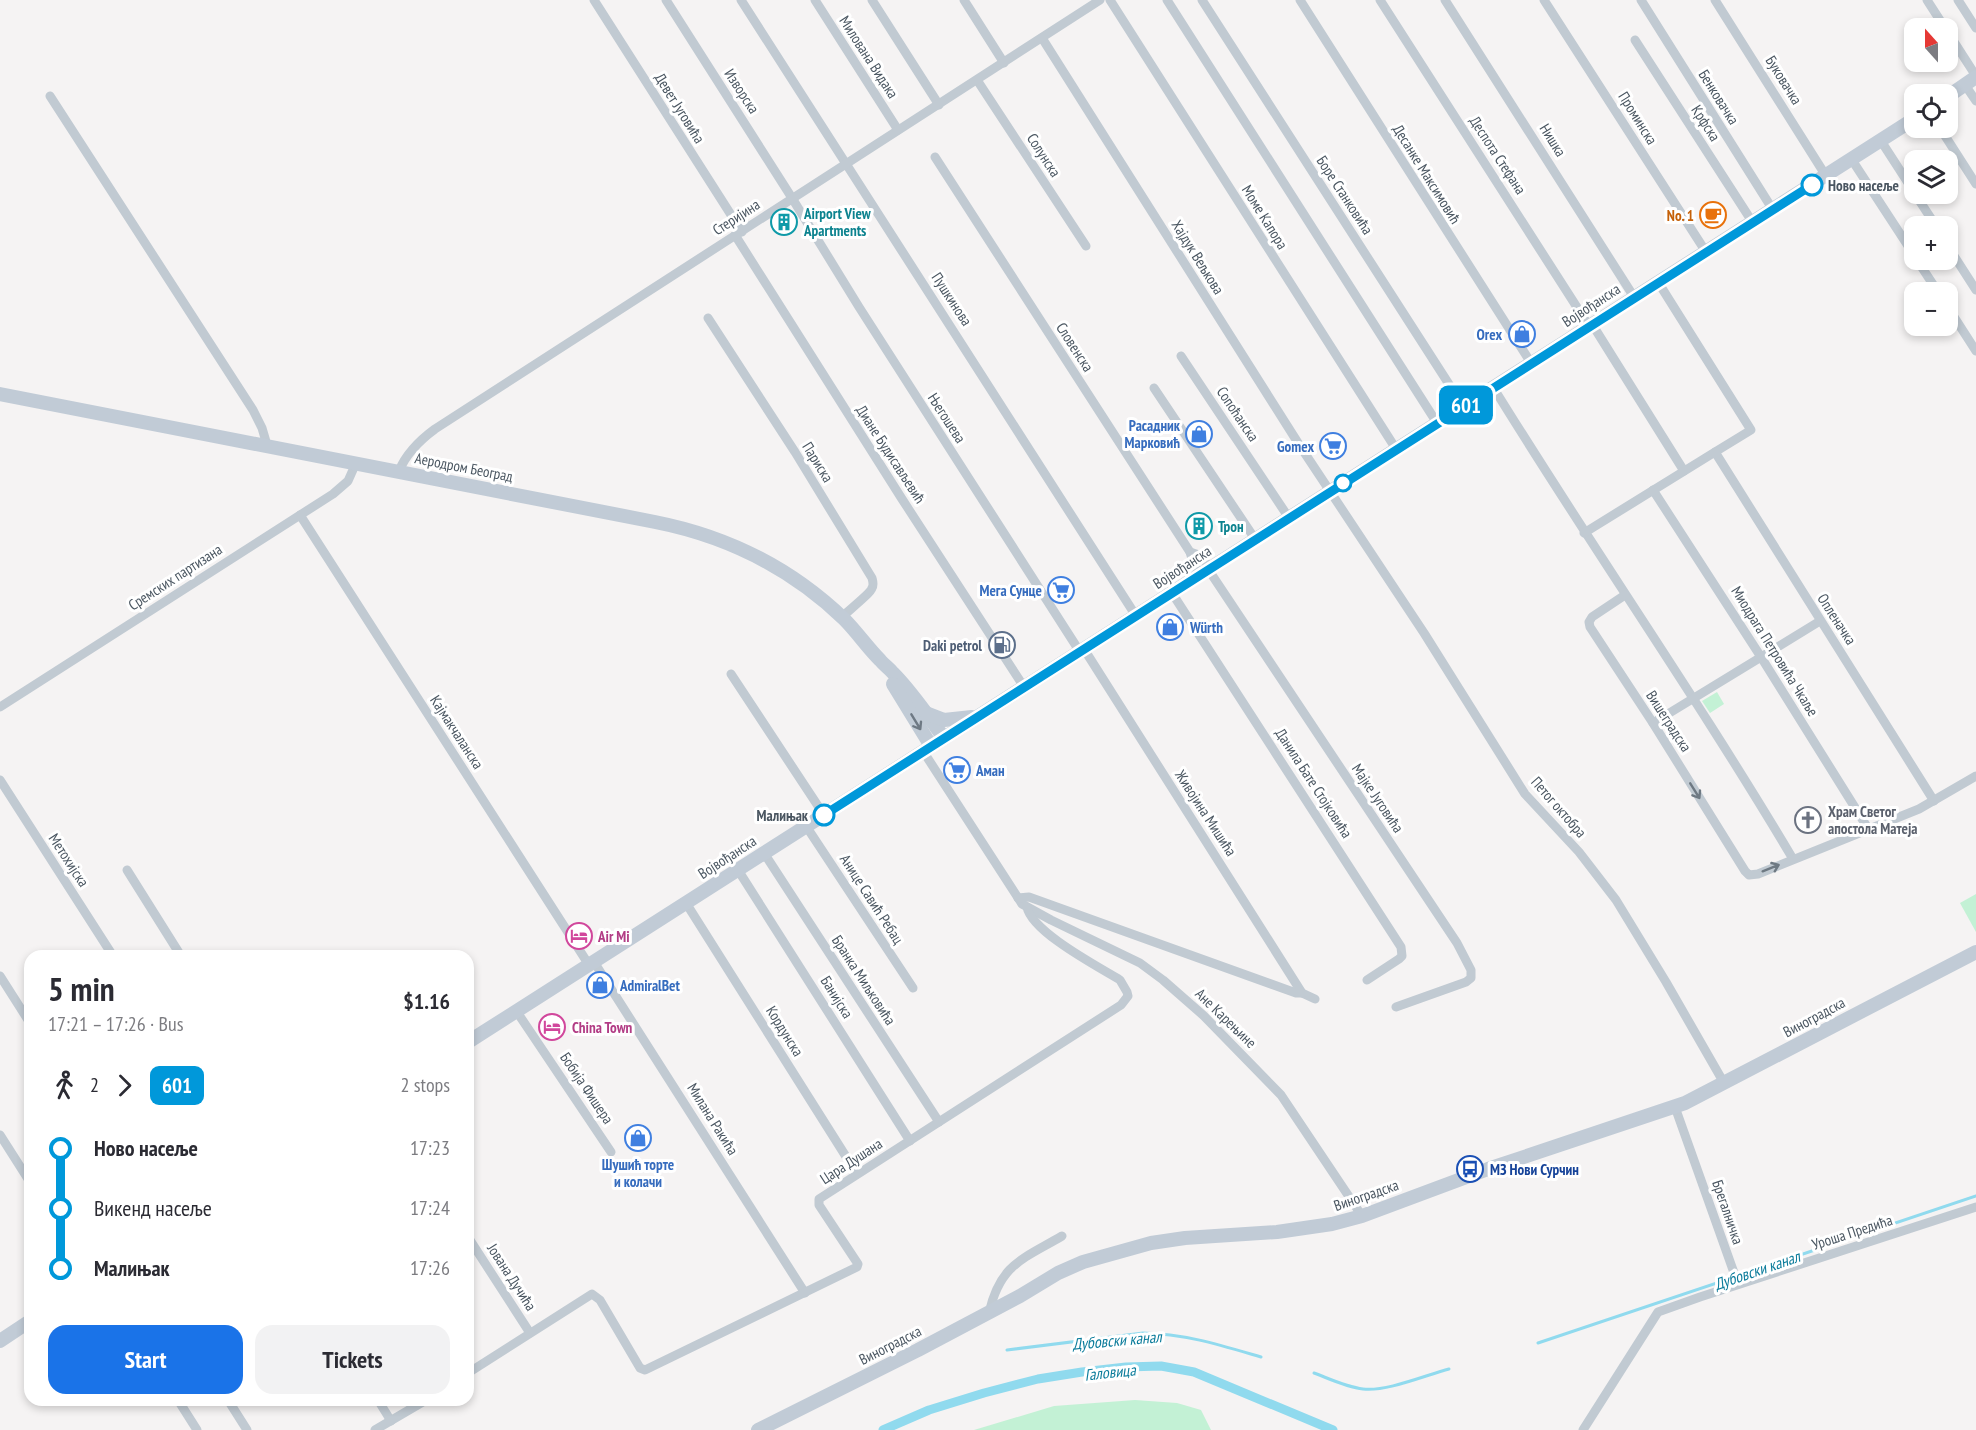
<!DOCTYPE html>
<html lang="en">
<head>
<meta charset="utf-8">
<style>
  body { margin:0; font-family:"PT Sans Narrow",sans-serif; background:#f2f2f3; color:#2b2b33; height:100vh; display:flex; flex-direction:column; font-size:22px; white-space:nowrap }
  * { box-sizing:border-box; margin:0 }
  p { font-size:20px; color:#7c7c81 }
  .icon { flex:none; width:33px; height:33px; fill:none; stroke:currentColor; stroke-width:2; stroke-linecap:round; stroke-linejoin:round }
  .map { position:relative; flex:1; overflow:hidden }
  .details { position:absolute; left:24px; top:950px; width:450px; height:456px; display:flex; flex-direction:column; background:#fff; border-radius:18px; box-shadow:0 3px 9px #0003 }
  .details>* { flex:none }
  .badge { padding:0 12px; border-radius:9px; font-size:21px; line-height:39px }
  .needle { width:39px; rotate:339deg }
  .tools { position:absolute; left:1904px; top:18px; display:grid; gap:12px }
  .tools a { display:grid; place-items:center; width:54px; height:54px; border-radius:12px; background:#fff; box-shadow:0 3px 9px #0003; font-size:30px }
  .map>.badge { position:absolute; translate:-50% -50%; box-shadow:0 0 0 3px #fff }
  .legs { display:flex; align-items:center; gap:9px; height:66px; padding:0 24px; font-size:20px }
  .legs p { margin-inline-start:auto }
  .summary { display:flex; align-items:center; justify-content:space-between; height:102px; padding:0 24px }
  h1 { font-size:33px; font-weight:800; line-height:45px }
  .button { display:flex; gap:12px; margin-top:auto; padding:12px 24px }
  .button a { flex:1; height:69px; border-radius:18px; background:#1a73e8; color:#fff; font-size:24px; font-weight:800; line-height:69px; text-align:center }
  .button a+a { background:#f2f2f3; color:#2b2b33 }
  ul { padding:0 24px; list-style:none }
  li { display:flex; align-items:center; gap:21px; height:60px; font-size:22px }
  li i { display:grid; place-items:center; width:9px; height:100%; margin:0 8px; background:currentColor }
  li i::after { content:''; width:15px; height:15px; margin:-8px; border:4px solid; border-radius:50%; background:#fff }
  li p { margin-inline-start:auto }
  li:first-child i { background:linear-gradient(#0000 50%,currentColor 0) }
  li:last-child i { background:linear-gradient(currentColor 50%,#0000 0) }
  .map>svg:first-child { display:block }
</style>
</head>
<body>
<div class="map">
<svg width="1976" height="1430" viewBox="0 0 1976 1430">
  <rect width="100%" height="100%" fill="#f5f3f3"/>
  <g fill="#c3f1d5">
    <polygon points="1717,692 1724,704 1710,713 1702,701"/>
    <polygon points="1976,894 1976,932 1960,903"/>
    <polygon points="1135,1400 1177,1403 1201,1410 1211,1430 974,1430 1054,1406"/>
  </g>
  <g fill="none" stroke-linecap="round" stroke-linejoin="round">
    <g stroke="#90daee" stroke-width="3">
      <polyline points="1538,1343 1976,1196"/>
      <path d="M1007,1350L1143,1333C1186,1334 1220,1345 1261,1357"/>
      <path d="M1314,1373C1330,1379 1346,1387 1363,1389C1386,1392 1426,1375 1449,1369"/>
    </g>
    <polyline stroke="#90daee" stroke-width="9" points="883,1430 929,1410 984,1393 1038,1379 1082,1372 1126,1367 1161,1366 1194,1372 1333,1430"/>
    <g stroke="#c1cad2" stroke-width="9">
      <polyline points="594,0 742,232"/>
      <polyline points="666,0 792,198 859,307 1080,652"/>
      <polyline points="741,0 1136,616"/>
      <polyline points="815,0 898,130"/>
      <polyline points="872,0 939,105"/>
      <polyline points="964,0 1004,63"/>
      <polyline points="1110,0 1396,449"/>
      <polyline points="1167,0 1437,423"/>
      <polyline points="1202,0 1463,406"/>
      <polyline points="1300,0 1531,363"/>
      <polyline points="1380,0 1589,326"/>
      <polyline points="1445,0 1634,297"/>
      <polyline points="1544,0 1706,252"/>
      <polyline points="1641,0 1773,210"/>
      <polyline points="1715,0 1826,176"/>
      <polyline points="1927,0 1945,28"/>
      <polyline points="1958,0 1976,28"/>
      <polyline points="1947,31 1976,76"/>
      <polyline points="1042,38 1300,446 1424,633 1525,794 1579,852 1616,900 1666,982 1724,1083"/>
      <polyline points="1635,40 1753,223"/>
      <polyline points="977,80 1086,246"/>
      <polyline points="1965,85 1976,101"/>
      <polyline points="50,96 253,410 262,428 267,445"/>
      <polyline points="1940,128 1976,184"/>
      <polyline points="1881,141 1914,192"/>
      <polyline points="935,157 1190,552 1193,562 1200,575"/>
      <polyline points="1852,160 1914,255"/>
      <polyline points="1915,194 1936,226"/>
      <polyline points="735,235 902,499 1024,687"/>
      <polyline points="1947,245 1976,290"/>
      <polyline points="1917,260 1938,292"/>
      <polyline points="1658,282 1751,430 1715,452"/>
      <polyline points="1947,306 1976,351"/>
      <path d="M708,318L795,452L872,578C873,582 874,585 872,588C871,593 848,611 842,617"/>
      <polyline points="1592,324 1684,471"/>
      <polyline points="1181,356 1289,518"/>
      <path d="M1493,387C1591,546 1698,699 1793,859"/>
      <polyline points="1154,388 1255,539"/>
      <path d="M399,471C406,454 420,440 435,429L1100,0"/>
      <polyline points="1653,490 1761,657 1869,830"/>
      <polyline points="300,515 589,965"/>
      <polyline points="1584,533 1715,452 1934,801"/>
      <polyline points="1190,552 1199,555 1211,568"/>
      <polyline points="1208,569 1457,943 1471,970 1471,978 1466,982 1396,1007"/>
      <polyline points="1172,593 1401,947 1402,956 1399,959 1367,980"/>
      <polyline points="1625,595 1592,617 1589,622 1590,627 1653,723 1745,871 1749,875 1758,874 1919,809 1976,776"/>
      <polyline points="1084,649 1302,993 1315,999"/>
      <polyline points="731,674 824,815"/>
      <polyline points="0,707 333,494 348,481 356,463"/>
      <polyline points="1653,723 1820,621"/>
      <polyline points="923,751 1022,904 1051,920 1140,963 1163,980 1204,1016 1281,1095 1362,1216"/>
      <polyline points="0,780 113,956"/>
      <polyline points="806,826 913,988"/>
      <polyline points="764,853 939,1122"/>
      <polyline points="127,870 181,956"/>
      <polyline points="738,870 910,1141"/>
      <polyline points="1018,898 1029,897 1296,993 1302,993"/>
      <polyline points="686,903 857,1174"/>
      <polyline points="594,962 805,1293"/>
      <polyline points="0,976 30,1023"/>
      <polyline points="517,1012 611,1152"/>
      <polyline points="1675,1107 1738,1284"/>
      <polyline points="0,1135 30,1182"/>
      <polyline points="468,1237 530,1333"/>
      <path d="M989,1313C1000,1264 1023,1259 1062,1236"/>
      <path d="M468,1373L592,1294L600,1300L640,1368L645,1370L857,1267L858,1264L819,1205V1199L1121,1005L1128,996L1127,992L1120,980C1097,966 1032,932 1027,907"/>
      <polyline points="178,1400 197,1430"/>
      <polyline points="228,1400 247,1430"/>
      <polyline points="378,1400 391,1421"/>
      <polyline points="375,1430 426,1400"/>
      <polyline points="1583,1430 1658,1312 1700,1297 1976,1207"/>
    </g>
    <g stroke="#c1cbd6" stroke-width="14">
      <polyline points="1947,97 1976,77"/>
      <path d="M0,394L655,522C726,536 791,568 844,619C857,632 867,647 880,660C884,665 889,668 893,673C912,692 928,716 944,738"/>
      <polyline points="893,684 931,746"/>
      <polyline points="926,713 944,720 972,717"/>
      <polyline points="468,1042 1914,119"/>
      <polyline points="0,1341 30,1321"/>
      <polyline points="758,1430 918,1350 1020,1296 1058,1273 1083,1262 1151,1243 1185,1238 1277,1232 1332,1224 1362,1216 1488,1169 1685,1103 1976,952"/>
    </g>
  </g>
  <defs><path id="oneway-shaft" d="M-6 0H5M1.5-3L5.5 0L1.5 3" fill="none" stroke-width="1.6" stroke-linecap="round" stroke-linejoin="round" transform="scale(1.5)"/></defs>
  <use stroke="#6e7984" href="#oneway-shaft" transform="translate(916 722) rotate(59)"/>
  <g stroke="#6e7983">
    <use href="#oneway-shaft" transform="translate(1695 791) rotate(58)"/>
    <use href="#oneway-shaft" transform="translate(1771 868) rotate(-22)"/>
  </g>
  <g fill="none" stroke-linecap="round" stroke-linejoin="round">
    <defs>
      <polyline id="line-1" points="824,815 1812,185"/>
    </defs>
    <use href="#line-1" stroke="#fff" stroke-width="14"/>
    <use href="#line-1" stroke="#0098da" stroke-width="9"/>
  </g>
  <defs>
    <symbol id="cafe-ring" viewBox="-11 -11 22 22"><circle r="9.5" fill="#fff" stroke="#e8710a" stroke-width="1.5"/><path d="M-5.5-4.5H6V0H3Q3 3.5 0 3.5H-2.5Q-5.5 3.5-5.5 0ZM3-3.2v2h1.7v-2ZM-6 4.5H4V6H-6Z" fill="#e8710a"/></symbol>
    <symbol id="building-ring" viewBox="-11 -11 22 22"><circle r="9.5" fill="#fff" stroke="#0f9aa8" stroke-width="1.5"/><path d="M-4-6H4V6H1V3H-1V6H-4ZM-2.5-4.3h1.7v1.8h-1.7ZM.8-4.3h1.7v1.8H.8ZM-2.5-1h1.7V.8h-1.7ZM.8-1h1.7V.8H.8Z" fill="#0f9aa8"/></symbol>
    <symbol id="shop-ring" viewBox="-11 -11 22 22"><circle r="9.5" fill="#fff" stroke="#3f7fe0" stroke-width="1.5"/><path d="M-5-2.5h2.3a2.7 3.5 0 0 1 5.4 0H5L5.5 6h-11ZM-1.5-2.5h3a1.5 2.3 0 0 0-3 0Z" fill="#3f7fe0"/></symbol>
    <symbol id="supermarket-ring" viewBox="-11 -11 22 22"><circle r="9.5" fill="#fff" stroke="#3f7fe0" stroke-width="1.5"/><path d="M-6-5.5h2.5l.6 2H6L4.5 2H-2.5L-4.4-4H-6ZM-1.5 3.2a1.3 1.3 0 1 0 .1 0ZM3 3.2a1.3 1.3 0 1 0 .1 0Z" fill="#3f7fe0"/></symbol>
    <symbol id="fuel-ring" viewBox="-11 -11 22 22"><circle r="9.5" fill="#fff" stroke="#5c6f8a" stroke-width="1.5"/><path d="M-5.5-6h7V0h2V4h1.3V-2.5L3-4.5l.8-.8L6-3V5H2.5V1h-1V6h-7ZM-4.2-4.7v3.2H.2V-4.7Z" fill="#5c6f8a"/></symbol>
    <symbol id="church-ring" viewBox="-11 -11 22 22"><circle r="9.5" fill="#fff" stroke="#6b7280" stroke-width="1.5"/><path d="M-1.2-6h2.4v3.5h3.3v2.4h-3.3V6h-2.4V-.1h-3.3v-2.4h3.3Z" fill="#6b7280"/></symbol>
    <symbol id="hotel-ring" viewBox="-11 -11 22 22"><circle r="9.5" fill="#fff" stroke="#d1479c" stroke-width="1.5"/><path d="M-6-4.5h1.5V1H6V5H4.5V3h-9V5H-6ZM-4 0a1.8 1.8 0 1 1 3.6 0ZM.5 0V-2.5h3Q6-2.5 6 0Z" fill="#d1479c"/></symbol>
    <symbol id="bus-ring" viewBox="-11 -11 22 22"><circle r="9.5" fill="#fff" stroke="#1a4fb4" stroke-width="1.5"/><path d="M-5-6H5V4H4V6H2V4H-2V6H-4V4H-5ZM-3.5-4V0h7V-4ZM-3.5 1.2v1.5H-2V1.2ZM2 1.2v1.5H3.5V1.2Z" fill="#1a4fb4"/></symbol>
  </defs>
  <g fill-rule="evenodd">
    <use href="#cafe-ring" x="1698" y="200" width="30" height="30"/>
    <use href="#building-ring" x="769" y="207" width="30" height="30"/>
    <use href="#shop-ring" x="1507" y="319" width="30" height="30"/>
    <use href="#shop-ring" x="1184" y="419" width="30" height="30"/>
    <use href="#supermarket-ring" x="1318" y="431" width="30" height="30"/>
    <use href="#building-ring" x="1184" y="511" width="30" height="30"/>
    <use href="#supermarket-ring" x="1046" y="575" width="30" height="30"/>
    <use href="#shop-ring" x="1155" y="612" width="30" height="30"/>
    <use href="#fuel-ring" x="987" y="630" width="30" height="30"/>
    <use href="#supermarket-ring" x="942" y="755" width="30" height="30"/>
    <use href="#church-ring" x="1793" y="805" width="30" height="30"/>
    <use href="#hotel-ring" x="564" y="921" width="30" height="30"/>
    <use href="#shop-ring" x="585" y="970" width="30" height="30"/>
    <use href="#hotel-ring" x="537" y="1012" width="30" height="30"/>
    <use href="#shop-ring" x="623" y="1123" width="30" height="30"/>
    <use href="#bus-ring" x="1455" y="1154" width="30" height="30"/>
  </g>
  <g fill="#fff" stroke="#0098da" stroke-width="3">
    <circle cx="1812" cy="185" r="10"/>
    <circle cx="1343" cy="483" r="8"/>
    <circle cx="824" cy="815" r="10"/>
  </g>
  <g text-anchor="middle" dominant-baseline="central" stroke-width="6" stroke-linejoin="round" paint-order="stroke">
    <g font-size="15" fill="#4a5661" stroke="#fff">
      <text transform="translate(869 57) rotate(57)">Милована Видака</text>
      <text transform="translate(1784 80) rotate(58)">Буковачка</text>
      <text transform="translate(742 91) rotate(57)">Изворска</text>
      <text transform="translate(1719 97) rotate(58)">Бенковачка</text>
      <text transform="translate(680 108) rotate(58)">Девет Југовића</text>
      <text transform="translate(1638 118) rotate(58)">Проминска</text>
      <text transform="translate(1706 123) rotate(57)">Крфска</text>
      <text transform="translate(1553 140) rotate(58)">Нишка</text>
      <text transform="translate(1044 155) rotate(57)">Солунска</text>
      <text transform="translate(1498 155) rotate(57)">Деспота Стефана</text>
      <text transform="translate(1427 174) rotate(58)">Десанке Максимовић</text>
      <text transform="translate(1345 195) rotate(57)">Боре Станковића</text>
      <text transform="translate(736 217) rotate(-33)">Стеријина</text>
      <text transform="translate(1265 217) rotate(58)">Моме Капора</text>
      <text transform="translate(1198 257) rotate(58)">Хајдук Вељкова</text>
      <text transform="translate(952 299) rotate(57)">Пушкинова</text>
      <text transform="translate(1591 305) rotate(-33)">Војвођанска</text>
      <text transform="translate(1075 347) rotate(57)">Словенска</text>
      <text transform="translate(1238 414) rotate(56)">Сопоћанска</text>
      <text transform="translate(947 418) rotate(57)">Његошева</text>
      <text transform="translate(891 454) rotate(57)">Диане Будисављевић</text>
      <text transform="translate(818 462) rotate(58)">Париска</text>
      <text transform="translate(464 467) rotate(11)">Аеродром Београд</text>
      <text transform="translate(1182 567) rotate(-33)">Војвођанска</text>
      <text transform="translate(175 577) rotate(-33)">Сремских партизана</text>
      <text transform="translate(1837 619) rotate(57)">Опленачка</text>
      <text transform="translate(1775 651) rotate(58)">Миодрага Петровића Чкаље</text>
      <text transform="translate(1669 721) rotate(57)">Вишеградска</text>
      <text transform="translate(457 732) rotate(57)">Кајмакчаланска</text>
      <text transform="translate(1314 783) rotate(57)">Данила Бате Стојковића</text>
      <text transform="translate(1378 798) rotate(56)">Мајке Југовића</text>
      <text transform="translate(1559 807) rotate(49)">Петог октобра</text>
      <text transform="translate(1206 813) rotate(57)">Живојина Мишића</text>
      <text transform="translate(727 857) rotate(-33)">Војвођанска</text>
      <text transform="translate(69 860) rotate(57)">Метохијска</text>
      <text transform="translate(872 899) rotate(57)">Анице Савић Ребац</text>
      <text transform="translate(864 980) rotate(57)">Бранка Миљковића</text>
      <text transform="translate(837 997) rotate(58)">Банијска</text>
      <text transform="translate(1814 1017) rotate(-28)">Виноградска</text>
      <text transform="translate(1226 1018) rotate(44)">Ане Карењине</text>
      <text transform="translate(785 1031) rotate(58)">Кордунска</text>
      <text transform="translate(587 1088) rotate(56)">Бобија Фишера</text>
      <text transform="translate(713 1119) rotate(58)">Милана Ракића</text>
      <text transform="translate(851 1161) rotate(-33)">Цара Душана</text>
      <text transform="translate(1366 1195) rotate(-19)">Виноградска</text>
      <text transform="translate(1728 1212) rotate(71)">Брегалничка</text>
      <text transform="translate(1852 1232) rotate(-18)">Уроша Предића</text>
      <text transform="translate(512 1277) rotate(57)">Јована Дучића</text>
      <text transform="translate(890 1345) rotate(-27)">Виноградска</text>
    </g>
    <g font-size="15" font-weight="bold" fill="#4a5661" stroke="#fff" text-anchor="start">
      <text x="1828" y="185">Ново насеље</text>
      <text x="808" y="815" text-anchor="end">Малињак</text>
    </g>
    <g font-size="15" font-weight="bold" fill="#0d838f" stroke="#fff" text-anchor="start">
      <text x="804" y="213">Airport View<tspan x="804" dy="17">Apartments</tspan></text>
      <text x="1218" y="526">Трон</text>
    </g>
    <g font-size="15" font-weight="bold" fill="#c56008" stroke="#fff" text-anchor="end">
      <text x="1694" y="215">No. 1</text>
    </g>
    <g font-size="15" font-weight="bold" fill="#366cbe" stroke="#fff" text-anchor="end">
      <text x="1502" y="334">Orex</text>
      <text x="1180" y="425">Расадник<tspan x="1180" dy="17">Марковић</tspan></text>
      <text x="1314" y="446">Gomex</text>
      <text x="1042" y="590">Мега Сунце</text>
      <text x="1190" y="627" text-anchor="start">Würth</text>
      <text x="976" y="770" text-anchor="start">Аман</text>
      <text x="620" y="985" text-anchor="start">AdmiralBet</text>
      <text x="638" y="1164" text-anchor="middle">Шушић торте<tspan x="638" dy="17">и колачи</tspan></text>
    </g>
    <g font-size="15" font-weight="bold" fill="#4e5e75" stroke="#fff" text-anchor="end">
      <text x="982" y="645">Daki petrol</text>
    </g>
    <g font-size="15" font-weight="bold" fill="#5b616d" stroke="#fff" text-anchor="start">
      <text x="1828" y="811">Храм Светог<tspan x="1828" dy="17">апостола Матеја</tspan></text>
    </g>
    <g font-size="15" font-weight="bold" fill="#b23c85" stroke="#fff" text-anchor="start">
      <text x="598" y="936">Air Mi</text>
      <text x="572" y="1027">China Town</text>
    </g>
    <g font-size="15" font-weight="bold" fill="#164399" stroke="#fff" text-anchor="start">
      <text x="1490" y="1169">МЗ Нови Сурчин</text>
    </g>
    <g font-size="16" font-style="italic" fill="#0c7c9b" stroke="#fff">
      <text transform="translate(1757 1270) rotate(-19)">Дубовски канал</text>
      <text transform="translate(1117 1340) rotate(-5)">Дубовски канал</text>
      <text transform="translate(1110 1372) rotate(-6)">Галовица</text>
    </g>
  </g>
</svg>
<div class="tools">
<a><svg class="needle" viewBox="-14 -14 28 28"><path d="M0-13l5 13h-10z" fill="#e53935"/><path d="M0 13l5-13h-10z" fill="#7c7c81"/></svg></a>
<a><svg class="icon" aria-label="locate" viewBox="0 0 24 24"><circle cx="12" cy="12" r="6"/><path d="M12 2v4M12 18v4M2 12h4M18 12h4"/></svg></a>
<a><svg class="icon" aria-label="layers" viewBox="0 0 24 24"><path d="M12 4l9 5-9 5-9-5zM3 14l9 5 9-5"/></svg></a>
<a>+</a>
<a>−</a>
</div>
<b class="badge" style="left:1466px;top:405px;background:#0098da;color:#fff">601</b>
<section class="details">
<div class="summary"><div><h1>5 min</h1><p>17:21 – 17:26 · Bus</p></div><b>$1.16</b></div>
<div class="legs"><svg class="icon" aria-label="walk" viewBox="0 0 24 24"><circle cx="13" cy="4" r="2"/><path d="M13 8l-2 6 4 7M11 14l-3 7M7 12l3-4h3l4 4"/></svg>2<svg class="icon" aria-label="forward" viewBox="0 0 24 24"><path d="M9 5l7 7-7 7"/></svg><b class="badge" style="background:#0098da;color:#fff">601</b><p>2 stops</p></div>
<ul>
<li><i style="color:#0098da"></i><b>Ново насеље</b><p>17:23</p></li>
<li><i style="color:#0098da"></i><span>Викенд насеље</span><p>17:24</p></li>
<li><i style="color:#0098da"></i><b>Малињак</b><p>17:26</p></li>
</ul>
<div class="button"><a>Start</a><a>Tickets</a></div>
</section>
</div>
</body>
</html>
